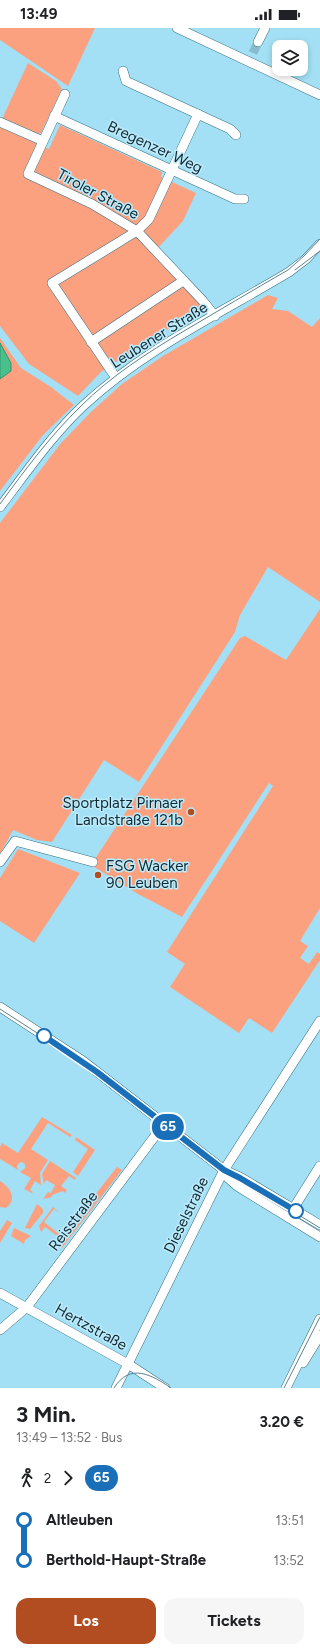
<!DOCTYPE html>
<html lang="de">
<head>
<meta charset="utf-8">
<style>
  body { margin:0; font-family:Figtree,sans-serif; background:#f6f6f6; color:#202124; height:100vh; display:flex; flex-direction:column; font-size:15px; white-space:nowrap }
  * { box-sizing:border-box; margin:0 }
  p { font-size:13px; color:#757577 }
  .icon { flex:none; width:22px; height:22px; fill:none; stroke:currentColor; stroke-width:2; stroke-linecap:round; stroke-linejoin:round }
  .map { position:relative; height:1360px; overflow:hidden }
  .sheet { display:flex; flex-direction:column; background:#fff; flex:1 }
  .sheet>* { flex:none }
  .badge { padding:0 8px; border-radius:13px; font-size:14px; line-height:26px }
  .buttons { position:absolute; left:272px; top:12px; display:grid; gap:8px }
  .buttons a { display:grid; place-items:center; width:36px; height:36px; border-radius:8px; background:#fff; box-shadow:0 2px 6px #0003; font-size:20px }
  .map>.badge { position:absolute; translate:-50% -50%; box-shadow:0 0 0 2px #fff }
  .legs { display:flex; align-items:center; gap:6px; height:44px; padding:0 16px; font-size:13px }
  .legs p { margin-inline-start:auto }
  .head { display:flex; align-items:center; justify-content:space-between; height:68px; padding:0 16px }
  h1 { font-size:22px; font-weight:700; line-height:30px }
  .action { display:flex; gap:8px; margin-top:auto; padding:8px 16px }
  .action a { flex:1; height:46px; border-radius:12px; background:#b24c21; color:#fff; font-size:16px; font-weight:700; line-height:46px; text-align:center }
  .action a+a { background:#f6f6f6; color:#202124 }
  ul { padding:0 16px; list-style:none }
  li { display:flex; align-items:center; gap:14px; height:40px; font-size:15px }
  li i { display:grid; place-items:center; width:6px; height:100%; margin:0 5px; background:currentColor }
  li i::after { content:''; width:10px; height:10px; margin:-5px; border:3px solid; border-radius:50%; background:#fff }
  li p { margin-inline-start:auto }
  li:first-child i { background:linear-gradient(#0000 50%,currentColor 0) }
  li:last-child i { background:linear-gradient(currentColor 50%,#0000 0) }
  .status { display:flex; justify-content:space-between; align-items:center; height:28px; padding:0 20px; background:#fff; direction:ltr }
  .status svg { height:11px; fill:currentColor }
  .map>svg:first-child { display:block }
</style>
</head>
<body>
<div class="status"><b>13:49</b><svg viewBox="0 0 49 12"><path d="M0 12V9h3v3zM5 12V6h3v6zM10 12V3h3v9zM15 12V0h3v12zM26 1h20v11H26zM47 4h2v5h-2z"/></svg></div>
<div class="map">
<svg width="320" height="1360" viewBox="0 0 320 1360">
  <rect width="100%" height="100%" fill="#a4e0f5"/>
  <g fill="#fba17f">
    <polygon points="0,0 95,0 68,58 0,12"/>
    <polygon points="28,35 56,53 62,61 41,105 35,107 2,91"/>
    <polygon points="60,97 162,144 161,149 196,165 183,193 157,221 209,275 120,331 101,344 78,368 29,336 0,298 0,99 49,121"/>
    <polygon points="268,267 278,270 272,281 288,283 312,299 320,290 320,574 268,539 240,587 235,604 139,754 104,732 52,814 37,812 13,802 0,826 0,495 61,415 92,383 122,356 163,328"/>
    <polygon points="0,310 21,340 51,359 74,377 43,407 0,463"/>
    <polygon points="320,581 320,880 300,913 308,918 300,930 309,936 317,924 320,926 320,932 272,1005 249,990 239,1005 170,959 185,936 167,924 273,758 269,755 182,889 138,866 91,837 240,610 245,608 286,632"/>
    <polygon points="18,821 80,845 34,915 0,893 0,850"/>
    <polygon points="42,1089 72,1107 70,1109 48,1095 31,1121 48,1132 40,1145 41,1157 35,1153 30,1162 33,1164 32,1165 24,1161 31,1150 20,1144 25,1140 25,1136 22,1134 19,1135 17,1138 18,1142 0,1131 0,1119 2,1115 18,1125"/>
    <polygon points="76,1109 95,1122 78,1148 73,1144 88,1121 75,1112"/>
    <polygon points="50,1133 76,1150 75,1152 69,1148 61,1158 67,1162 65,1165 63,1163 52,1167 52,1169 43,1171 48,1164 51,1165 55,1157 46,1152 44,1156 42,1146"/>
    <polygon points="117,1139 122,1142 62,1220 60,1218 64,1213 45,1199 41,1204 39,1198 53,1179 60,1185 54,1181 44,1194 64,1210 75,1197 73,1195"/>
    <path d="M0,1153C10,1159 18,1171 6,1180L0,1179Z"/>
    <polygon points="37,1176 43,1181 43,1185 30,1201 25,1200"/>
    <polygon points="7,1192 12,1195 0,1215 0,1203"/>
    <polygon points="14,1200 31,1208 25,1212 24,1216 11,1208"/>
  </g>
  <polygon fill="#48c08c" stroke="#389371" points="0,315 11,335 11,343 0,351"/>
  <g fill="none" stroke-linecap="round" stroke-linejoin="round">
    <polyline stroke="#87bcce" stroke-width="9" stroke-dasharray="9 4.5" stroke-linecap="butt" points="253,25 258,14"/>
    <defs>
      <g id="minor">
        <polyline points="177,0 320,67"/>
        <polyline points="258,14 265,0"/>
        <polyline points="123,43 126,53 230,101 236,107"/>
        <polyline points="65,66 28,146 92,176 137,203 203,273 215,288"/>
        <polyline points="54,88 235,171 244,171"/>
        <polyline points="0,94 43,113"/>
        <polyline points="91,314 183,253"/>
        <polyline points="116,350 52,255 137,203 149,191 198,86"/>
        <path d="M0,479C26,445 51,408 83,378C143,322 219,286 289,244L306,231L320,216"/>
        <polyline points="0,834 15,813 93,834"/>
        <polyline points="0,979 83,1033 224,1142 240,1149 320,1197"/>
        <polyline points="224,1142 227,1149 237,1158 320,1209"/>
        <polyline points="293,1181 320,1138"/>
        <polyline points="0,1265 128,1336 165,1360"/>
        <polyline points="0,1302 27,1279 164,1096"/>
        <polyline points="303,1335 320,1307"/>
        <polyline points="116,1360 224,1142 320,993"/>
        <polyline points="286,1360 320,1291"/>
      </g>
    </defs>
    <use href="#minor" stroke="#367183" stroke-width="10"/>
    <use href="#minor" stroke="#fff" stroke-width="9"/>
    <g stroke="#598391" stroke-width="1">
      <polyline points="295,242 320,223"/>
      <path d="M0,476C25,442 50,408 81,378C111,348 147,325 184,303C218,283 253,262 288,242L304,228L320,211"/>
      <polyline points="0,981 82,1034 209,1132 320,1200"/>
      <path d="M114,1360C130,1334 152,1347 171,1360"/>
      <polyline points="284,1360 320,1289"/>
    </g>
  </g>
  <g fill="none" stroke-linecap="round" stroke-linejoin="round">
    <defs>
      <polyline id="line-1" points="44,1008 97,1044 224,1142 240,1150 296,1183"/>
    </defs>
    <use href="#line-1" stroke="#fff" stroke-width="9"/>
    <use href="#line-1" stroke="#1a70b8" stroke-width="6"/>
  </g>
  <g fill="#b24c21" stroke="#bcebfc" stroke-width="1.5">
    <circle cx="191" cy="784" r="4"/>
    <circle cx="98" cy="847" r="4"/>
  </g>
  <g fill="#fff" stroke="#1a70b8" stroke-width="2">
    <circle cx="44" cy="1008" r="7"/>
    <circle cx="296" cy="1183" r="7"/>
  </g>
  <g text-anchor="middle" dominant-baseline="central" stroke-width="3" stroke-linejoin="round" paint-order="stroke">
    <g font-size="15" fill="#122a32" stroke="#bcebfc">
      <text transform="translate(155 119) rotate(25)">Bregenzer Weg</text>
      <text transform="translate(98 166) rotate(28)">Tiroler Straße</text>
      <text transform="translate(159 307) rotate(-32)">Leubener Straße</text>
      <text transform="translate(186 1187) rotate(-64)">Dieselstraße</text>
      <text transform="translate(73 1193) rotate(-53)">Reisstraße</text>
      <text transform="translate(91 1299) rotate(29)">Hertzstraße</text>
    </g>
    <g font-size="15" fill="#122a32" stroke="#bcebfc" text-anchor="end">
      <text x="183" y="775">Sportplatz Pirnaer<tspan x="183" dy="17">Landstraße 121b</tspan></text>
      <text x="106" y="838" text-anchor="start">FSG Wacker<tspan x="106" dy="17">90 Leuben</tspan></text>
    </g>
  </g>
</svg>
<div class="buttons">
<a><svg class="icon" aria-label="layers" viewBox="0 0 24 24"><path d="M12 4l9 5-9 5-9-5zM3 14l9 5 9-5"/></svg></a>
</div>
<b class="badge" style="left:168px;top:1099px;background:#1a70b8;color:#fff">65</b>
</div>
<section class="sheet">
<div class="head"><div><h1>3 Min.</h1><p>13:49 – 13:52 · Bus</p></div><b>3.20 €</b></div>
<div class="legs"><svg class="icon" aria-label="walk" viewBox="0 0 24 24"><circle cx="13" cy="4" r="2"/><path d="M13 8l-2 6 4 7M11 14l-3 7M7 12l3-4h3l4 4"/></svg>2<svg class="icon" aria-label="forward" viewBox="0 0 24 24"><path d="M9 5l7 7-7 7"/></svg><b class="badge" style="background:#1a70b8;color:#fff">65</b></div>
<ul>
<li><i style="color:#1a70b8"></i><b>Altleuben</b><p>13:51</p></li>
<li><i style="color:#1a70b8"></i><b>Berthold-Haupt-Straße</b><p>13:52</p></li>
</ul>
<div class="action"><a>Los</a><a>Tickets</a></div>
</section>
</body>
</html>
